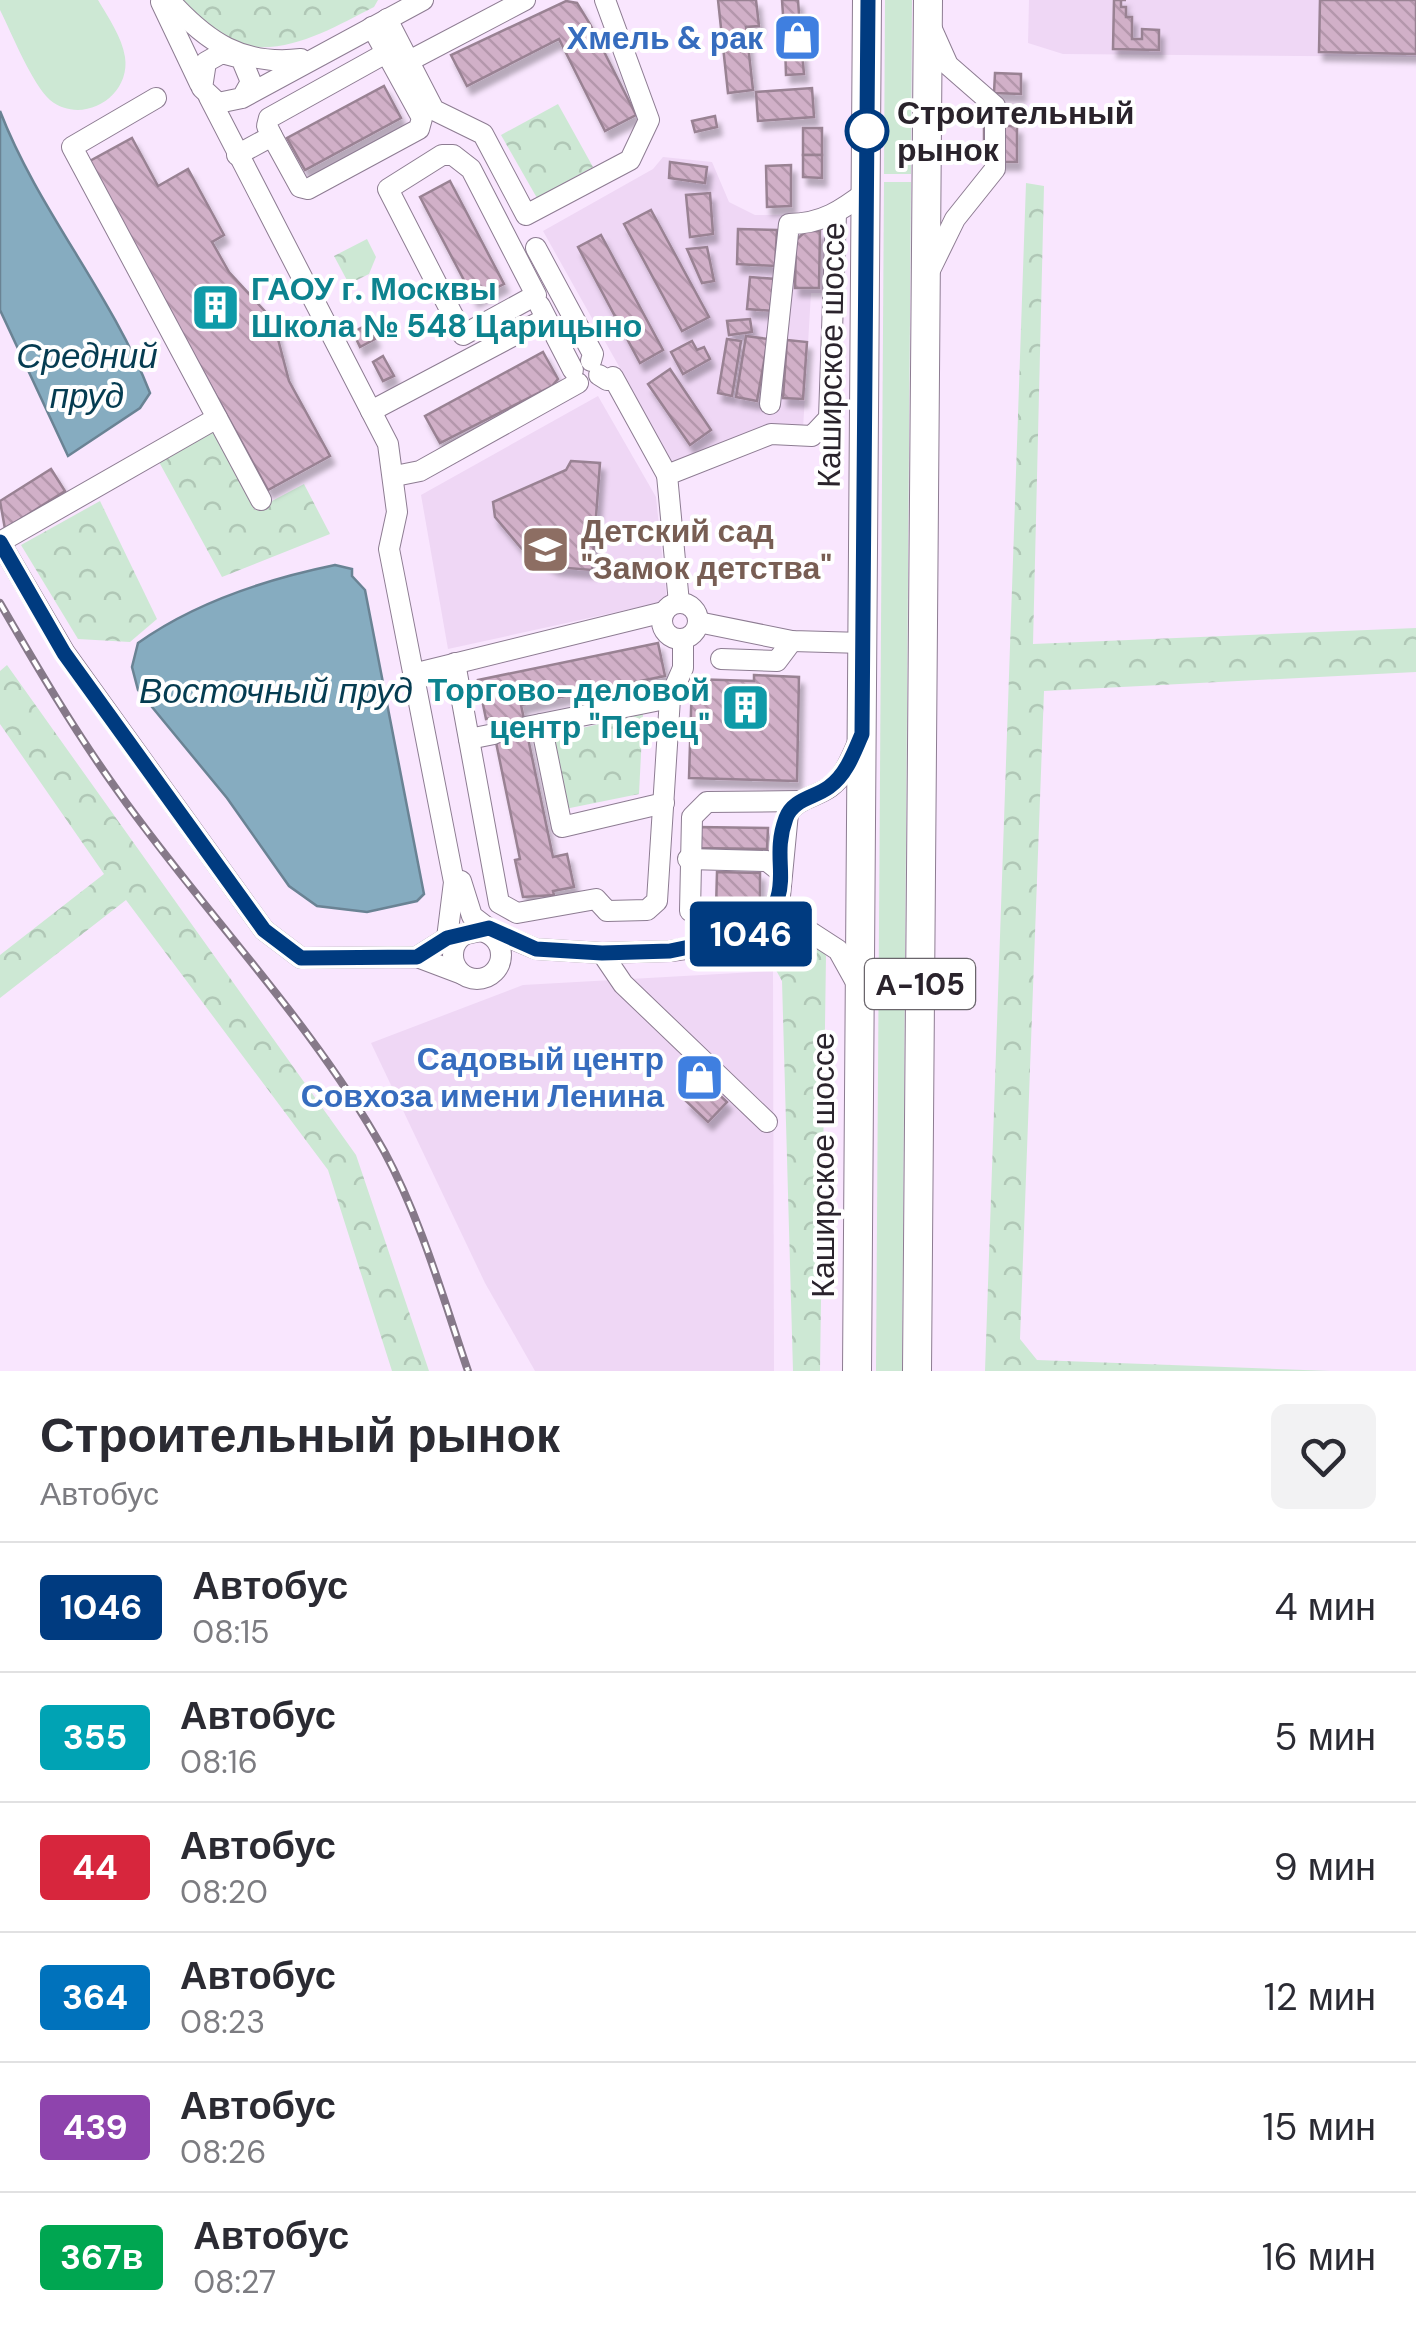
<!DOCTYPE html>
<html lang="ru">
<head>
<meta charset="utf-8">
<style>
  body { margin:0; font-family:"DM Sans",sans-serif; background:#f2f2f3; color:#2b2b33; height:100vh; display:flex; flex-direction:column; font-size:38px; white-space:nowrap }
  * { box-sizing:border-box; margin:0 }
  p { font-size:32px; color:#7c7c81 }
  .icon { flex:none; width:55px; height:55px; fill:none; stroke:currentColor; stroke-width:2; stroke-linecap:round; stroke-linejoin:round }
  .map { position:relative; height:1371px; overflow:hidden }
  .panel { display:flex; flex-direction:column; background:#fff; flex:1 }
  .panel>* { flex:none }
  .badge { padding:0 20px; border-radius:8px; font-size:35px; line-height:65px }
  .map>.badge { position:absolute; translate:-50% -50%; box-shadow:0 0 0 5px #fff }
  .round { display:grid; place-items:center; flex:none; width:105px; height:105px; border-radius:15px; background:#f2f2f3 }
  .overview { display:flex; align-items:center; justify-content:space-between; height:170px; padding:0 40px }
  h1 { font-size:48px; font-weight:700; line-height:75px }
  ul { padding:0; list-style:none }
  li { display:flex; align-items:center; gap:30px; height:130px; padding:0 40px; border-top:2px solid #e1e1e2 }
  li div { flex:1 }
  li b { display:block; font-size:38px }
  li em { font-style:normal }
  li .badge { min-width:110px; font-weight:700; text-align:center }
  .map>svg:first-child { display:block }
</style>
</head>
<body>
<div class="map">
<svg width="1416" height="1371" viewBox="0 0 1416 1371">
  <defs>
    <pattern id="forest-crowns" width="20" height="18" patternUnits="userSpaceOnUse" patternTransform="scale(2.5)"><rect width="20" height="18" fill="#cde8d4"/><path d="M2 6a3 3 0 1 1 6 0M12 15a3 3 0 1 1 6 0" fill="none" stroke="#b0c7b6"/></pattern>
    <pattern id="building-back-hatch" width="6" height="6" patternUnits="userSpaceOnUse" patternTransform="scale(2.5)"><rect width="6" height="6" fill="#d1b0c8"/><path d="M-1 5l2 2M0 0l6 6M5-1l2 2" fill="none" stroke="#b497ac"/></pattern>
    <filter id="shadow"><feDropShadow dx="4.5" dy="8" stdDeviation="2.5" flood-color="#0004"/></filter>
  </defs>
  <rect width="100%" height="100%" fill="#f9e6fe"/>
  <g fill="#efd7f5">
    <polygon points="1029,0 1416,0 1416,57 1063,54 1028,43"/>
    <polygon points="663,157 712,162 729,202 755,215 829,214 827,293 811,293 803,429 660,471 630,386 543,231 653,169"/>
    <polygon points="598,396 656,497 667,601 448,649 421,495"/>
    <polygon points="773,971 774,1371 535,1371 485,1283 371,1043 523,985"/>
  </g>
  <g fill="#cde8d4">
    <path d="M0,0H98C108,17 122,37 125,57C131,97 82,126 50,100C32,84 12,34 0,10Z"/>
    <polygon points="885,0 912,0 911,174 884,174"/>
    <polygon points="884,182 911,182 902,1371 876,1371"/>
  </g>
  <g fill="url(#forest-crowns)">
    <path d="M180,0H378L374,7C330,29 278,62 227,40C210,33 194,12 180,0Z"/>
    <polygon points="558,104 593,167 537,198 501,135"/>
    <polygon points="1026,183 1044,186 1033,644 1416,628 1416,672 1044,691 1020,1339 1037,1360 1331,1371 985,1371"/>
    <polygon points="367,239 376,257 369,274 349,284 334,256"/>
    <polygon points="215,430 255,510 304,484 330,534 222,577 159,462"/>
    <polygon points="100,501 157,619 130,642 78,639 21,545"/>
    <polygon points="7,665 356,1155 429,1371 392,1371 328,1170 126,900 0,998 0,955 104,874 0,724 0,671"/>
    <polygon points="643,714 639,794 565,809 551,735"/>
    <polygon points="793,934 818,944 826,956 820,1371 793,1371 782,981 761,943"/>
  </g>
  <g fill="#86acc0" stroke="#6a8394" stroke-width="2.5">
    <path d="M0,111C38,210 111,293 150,393L140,408L68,456L0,310Z"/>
    <path d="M335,565L352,569V576L365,590L424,894L417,901L367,912L317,906L289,886L227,798L138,690L132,667L138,643C194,603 267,579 335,565Z"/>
  </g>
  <g fill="url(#building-back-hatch)" stroke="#998293" stroke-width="2.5" filter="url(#shadow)">
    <polygon points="718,0 756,0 759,26 746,27 753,90 728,93"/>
    <polygon points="782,0 798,0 801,43 785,44"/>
    <polygon points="1114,0 1126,0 1121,0 1121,7 1126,7 1126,17 1132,17 1132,39 1142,39 1142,29 1159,30 1159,50 1113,49"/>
    <polygon points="1320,0 1416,0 1416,54 1319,52"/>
    <polygon points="566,1 577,3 590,24 636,115 605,131 559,39 467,86 451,55"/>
    <polygon points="801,43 804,74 786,75 785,44"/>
    <polygon points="995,73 1021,74 1021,94 994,93"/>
    <polygon points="384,86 401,118 305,170 287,138"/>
    <polygon points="812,88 814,117 758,121 756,92"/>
    <polygon points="715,116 717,127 695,132 692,121"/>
    <rect x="984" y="126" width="33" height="36"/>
    <rect x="803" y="128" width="19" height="27"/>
    <polygon points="132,138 158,186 188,169 224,235 212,242 229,272 273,320 289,381 330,456 268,490 88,162"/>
    <polygon points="803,155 822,155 822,178 803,177"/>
    <polygon points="670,162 707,167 705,183 669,178"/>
    <polygon points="791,165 791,206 767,207 766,166"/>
    <polygon points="450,181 504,284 474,299 420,197"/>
    <polygon points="710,193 713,234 690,237 686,195"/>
    <polygon points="651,210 709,317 682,331 624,224"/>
    <polygon points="738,229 777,230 775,266 737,264"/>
    <polygon points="806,231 820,231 819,288 795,288 796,240"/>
    <polygon points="601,235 663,350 640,363 578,247"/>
    <polygon points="707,247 714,281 702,283 687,249"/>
    <polygon points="750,277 776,279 774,311 747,309"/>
    <polygon points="750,319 752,332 729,335 727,321"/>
    <polygon points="367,325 375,339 360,347 353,332"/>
    <polygon points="746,336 768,339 757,401 736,397"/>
    <polygon points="727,339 741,341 732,396 718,393"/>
    <polygon points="787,340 807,342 803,399 783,398"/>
    <polygon points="692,341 697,350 704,347 710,359 683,374 671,352"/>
    <polygon points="543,352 558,379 552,386 440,443 425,416"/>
    <polygon points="383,356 394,376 383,381 373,362"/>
    <polygon points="670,369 711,430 690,445 648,384"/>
    <polygon points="571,461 600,463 592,570 555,567 539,559 522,549 495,517 493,502 566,470"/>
    <polygon points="51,469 65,491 5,529 0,501"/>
    <polygon points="658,643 665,676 521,705 553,857 567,854 574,887 553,891 554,895 523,897 515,860 520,859 491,718 486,719 478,680"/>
    <polygon points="754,675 799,677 797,781 689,778 692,679 754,681"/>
    <polygon points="697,827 768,828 767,849 696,848"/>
    <polygon points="717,872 760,873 760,910 716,909"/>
    <polygon points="705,1081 727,1102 708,1122 686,1101"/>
  </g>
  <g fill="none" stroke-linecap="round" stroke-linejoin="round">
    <polyline stroke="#d0bfd4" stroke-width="20" stroke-dasharray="20 10" stroke-linecap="butt" points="494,734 526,727"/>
    <defs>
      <g id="minor">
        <path d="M169,0C207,42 242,66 301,59"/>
        <polyline points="161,2 200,84"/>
        <polyline points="387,19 434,110 483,134 526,215 630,160 649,120 605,0"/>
        <polyline points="409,61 525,0"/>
        <polyline points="209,97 388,444 397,512 389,549 454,882 447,938"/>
        <polyline points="156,98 72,147 261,500"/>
        <polyline points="242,98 251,82 241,58 222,53 206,62 202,88 218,103 242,98 423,0"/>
        <polyline points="272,136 267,126 269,118 386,53"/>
        <polyline points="237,155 272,136 300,187 308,189 419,129 422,118 372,27"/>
        <polygon points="442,155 453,155 471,169 536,295 463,335 388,189"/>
        <polyline points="536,248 593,354 591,361"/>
        <polyline points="931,268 955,219 995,169 995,106 948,65 931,27"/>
        <polyline points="540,306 573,370"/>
        <polyline points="599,375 607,380 613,377 667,475"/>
        <path d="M770,404L789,224C822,224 842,210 867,191"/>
        <polyline points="371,411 545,319"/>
        <polyline points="400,475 420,471 578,383"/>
        <polyline points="0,542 65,653 264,930 301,958 417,957 462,974"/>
        <polyline points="0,542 217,418"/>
        <polyline points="679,603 667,475 771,434 812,436 829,418 836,214"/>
        <circle cx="680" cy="621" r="18"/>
        <polyline points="698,622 792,641 863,643"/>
        <polyline points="721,659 777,661 792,641"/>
        <polyline points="455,663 499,903 517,913 596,899 607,911 647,910 657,901 670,698 683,668 683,639"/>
        <polyline points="413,674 664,612"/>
        <polyline points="541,724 562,827 664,803"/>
        <polyline points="526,727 670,698"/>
        <polyline points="469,739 494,734"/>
        <polyline points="688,859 767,861 782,873"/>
        <polyline points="461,881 472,916 489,929"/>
        <polyline points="690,911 692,817 707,802 800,801"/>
        <circle cx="477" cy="955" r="24"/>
        <path d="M754,933L780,896L788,813C798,798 816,797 830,787C844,777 850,760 857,745"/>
        <polyline points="602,953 623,984 767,1122"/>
        <polyline points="417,957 447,938 489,929 536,949 602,953 671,951 713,945 778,927 801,926 838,950 858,986"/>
      </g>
      <g id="highway">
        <polyline points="857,1371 867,0"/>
        <polyline points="917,1371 928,0"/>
      </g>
    </defs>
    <use href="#minor" stroke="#8d7c92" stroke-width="22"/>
    <use href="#highway" stroke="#8d7c92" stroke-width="30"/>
    <use href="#minor" stroke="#fff" stroke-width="20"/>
    <use href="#highway" stroke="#fff" stroke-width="28"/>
    <defs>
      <path id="rail" d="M0,603C37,667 74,730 117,790C203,912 311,1020 384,1151C421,1219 443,1298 468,1371"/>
    </defs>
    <use href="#rail" stroke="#867989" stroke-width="8"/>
    <use href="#rail" stroke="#fff" stroke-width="4" stroke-dasharray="11" stroke-linecap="butt"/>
  </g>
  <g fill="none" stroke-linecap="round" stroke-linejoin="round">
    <defs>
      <path id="line" d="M0,542L64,653L264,930L301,958L417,957L447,938L489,928L536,949L602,953L670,951L752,934C801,889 768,866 786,818C793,799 814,798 829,787C846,775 854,753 862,734L868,0"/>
    </defs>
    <use href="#line" stroke="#fff" stroke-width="22"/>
    <use href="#line" stroke="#003b80" stroke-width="15"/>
  </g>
  <defs>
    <symbol id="shop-square" viewBox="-11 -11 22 22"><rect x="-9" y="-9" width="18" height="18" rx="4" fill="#3f7fe0" stroke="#fff"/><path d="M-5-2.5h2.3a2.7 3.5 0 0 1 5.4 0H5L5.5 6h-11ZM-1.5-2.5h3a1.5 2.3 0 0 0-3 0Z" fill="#fff"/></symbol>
    <symbol id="building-square" viewBox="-11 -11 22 22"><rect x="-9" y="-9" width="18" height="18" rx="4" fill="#0f9aa8" stroke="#fff"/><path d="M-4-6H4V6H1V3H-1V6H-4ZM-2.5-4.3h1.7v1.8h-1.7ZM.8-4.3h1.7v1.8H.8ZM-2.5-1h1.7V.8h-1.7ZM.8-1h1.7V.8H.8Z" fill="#fff"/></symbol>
    <symbol id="school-square" viewBox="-11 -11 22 22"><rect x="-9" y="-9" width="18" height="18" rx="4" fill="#8d6e63" stroke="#fff"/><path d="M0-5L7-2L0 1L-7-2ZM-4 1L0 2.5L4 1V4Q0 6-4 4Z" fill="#fff"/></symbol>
  </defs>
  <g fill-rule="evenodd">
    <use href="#shop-square" x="770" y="10" width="55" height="55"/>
    <use href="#building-square" x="188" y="280" width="55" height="55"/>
    <use href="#school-square" x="518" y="522" width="55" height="55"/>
    <use href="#building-square" x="718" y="680" width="55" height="55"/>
    <use href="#shop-square" x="672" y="1050" width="55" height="55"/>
  </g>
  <circle fill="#fff" stroke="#003b80" stroke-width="5" cx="867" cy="131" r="20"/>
  <g text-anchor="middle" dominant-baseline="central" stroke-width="8" stroke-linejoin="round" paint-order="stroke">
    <rect fill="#fff" stroke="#6a656b" stroke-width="2.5" x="865" y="959" width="110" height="50" rx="8"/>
    <g font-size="30" font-weight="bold" fill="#2a232c">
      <text x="920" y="984">А-105</text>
    </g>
    <g font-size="32" font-weight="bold" fill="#366cbe" stroke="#fff" text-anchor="end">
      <text x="763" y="38">Хмель &amp; рак</text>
      <text x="664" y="1059">Садовый центр<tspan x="664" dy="37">Совхоза имени Ленина</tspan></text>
    </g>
    <g font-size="32" font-weight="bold" fill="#2a232c" stroke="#fff" text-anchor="start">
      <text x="897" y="113">Строительный<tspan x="897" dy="37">рынок</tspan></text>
    </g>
    <g font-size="32" font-weight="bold" fill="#0d838f" stroke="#fff" text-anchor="start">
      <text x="251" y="289">ГАОУ г. Москвы<tspan x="251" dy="37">Школа № 548 Царицыно</tspan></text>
      <text x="710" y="690" text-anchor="end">Торгово-деловой<tspan x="710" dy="37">центр "Перец"</tspan></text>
    </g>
    <g font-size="32" fill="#2a232c" stroke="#fff">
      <text transform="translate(831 355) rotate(-89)">Каширское шоссе</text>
      <text transform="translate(823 1165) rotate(-90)">Каширское шоссе</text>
    </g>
    <g font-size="32" font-weight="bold" fill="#785e54" stroke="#fff" text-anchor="start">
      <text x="581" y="531">Детский сад<tspan x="581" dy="37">"Замок детства"</tspan></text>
    </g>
    <g font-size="35" font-style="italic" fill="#053c51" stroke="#fff">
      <text x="87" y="356">Средний<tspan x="87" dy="40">пруд</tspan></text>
      <text x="276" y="691">Восточный пруд</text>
    </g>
  </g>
</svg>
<b class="badge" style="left:751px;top:934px;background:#003b80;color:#fff">1046</b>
</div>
<section class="panel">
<div class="overview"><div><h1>Строительный рынок</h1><p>Автобус</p></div><a class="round"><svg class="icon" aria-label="heart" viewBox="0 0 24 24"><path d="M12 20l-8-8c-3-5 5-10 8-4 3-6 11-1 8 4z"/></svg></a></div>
<ul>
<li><span class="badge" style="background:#003b80;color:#fff">1046</span><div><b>Автобус</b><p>08:15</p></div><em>4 мин</em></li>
<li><span class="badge" style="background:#00a3b4;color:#fff">355</span><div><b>Автобус</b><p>08:16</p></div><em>5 мин</em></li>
<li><span class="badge" style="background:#d7263d;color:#fff">44</span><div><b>Автобус</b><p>08:20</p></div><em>9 мин</em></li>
<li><span class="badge" style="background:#0072bc;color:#fff">364</span><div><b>Автобус</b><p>08:23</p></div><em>12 мин</em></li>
<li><span class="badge" style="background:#8e44ad;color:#fff">439</span><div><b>Автобус</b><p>08:26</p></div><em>15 мин</em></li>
<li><span class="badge" style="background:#00a651;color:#fff">367в</span><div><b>Автобус</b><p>08:27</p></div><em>16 мин</em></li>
</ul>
</section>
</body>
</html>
